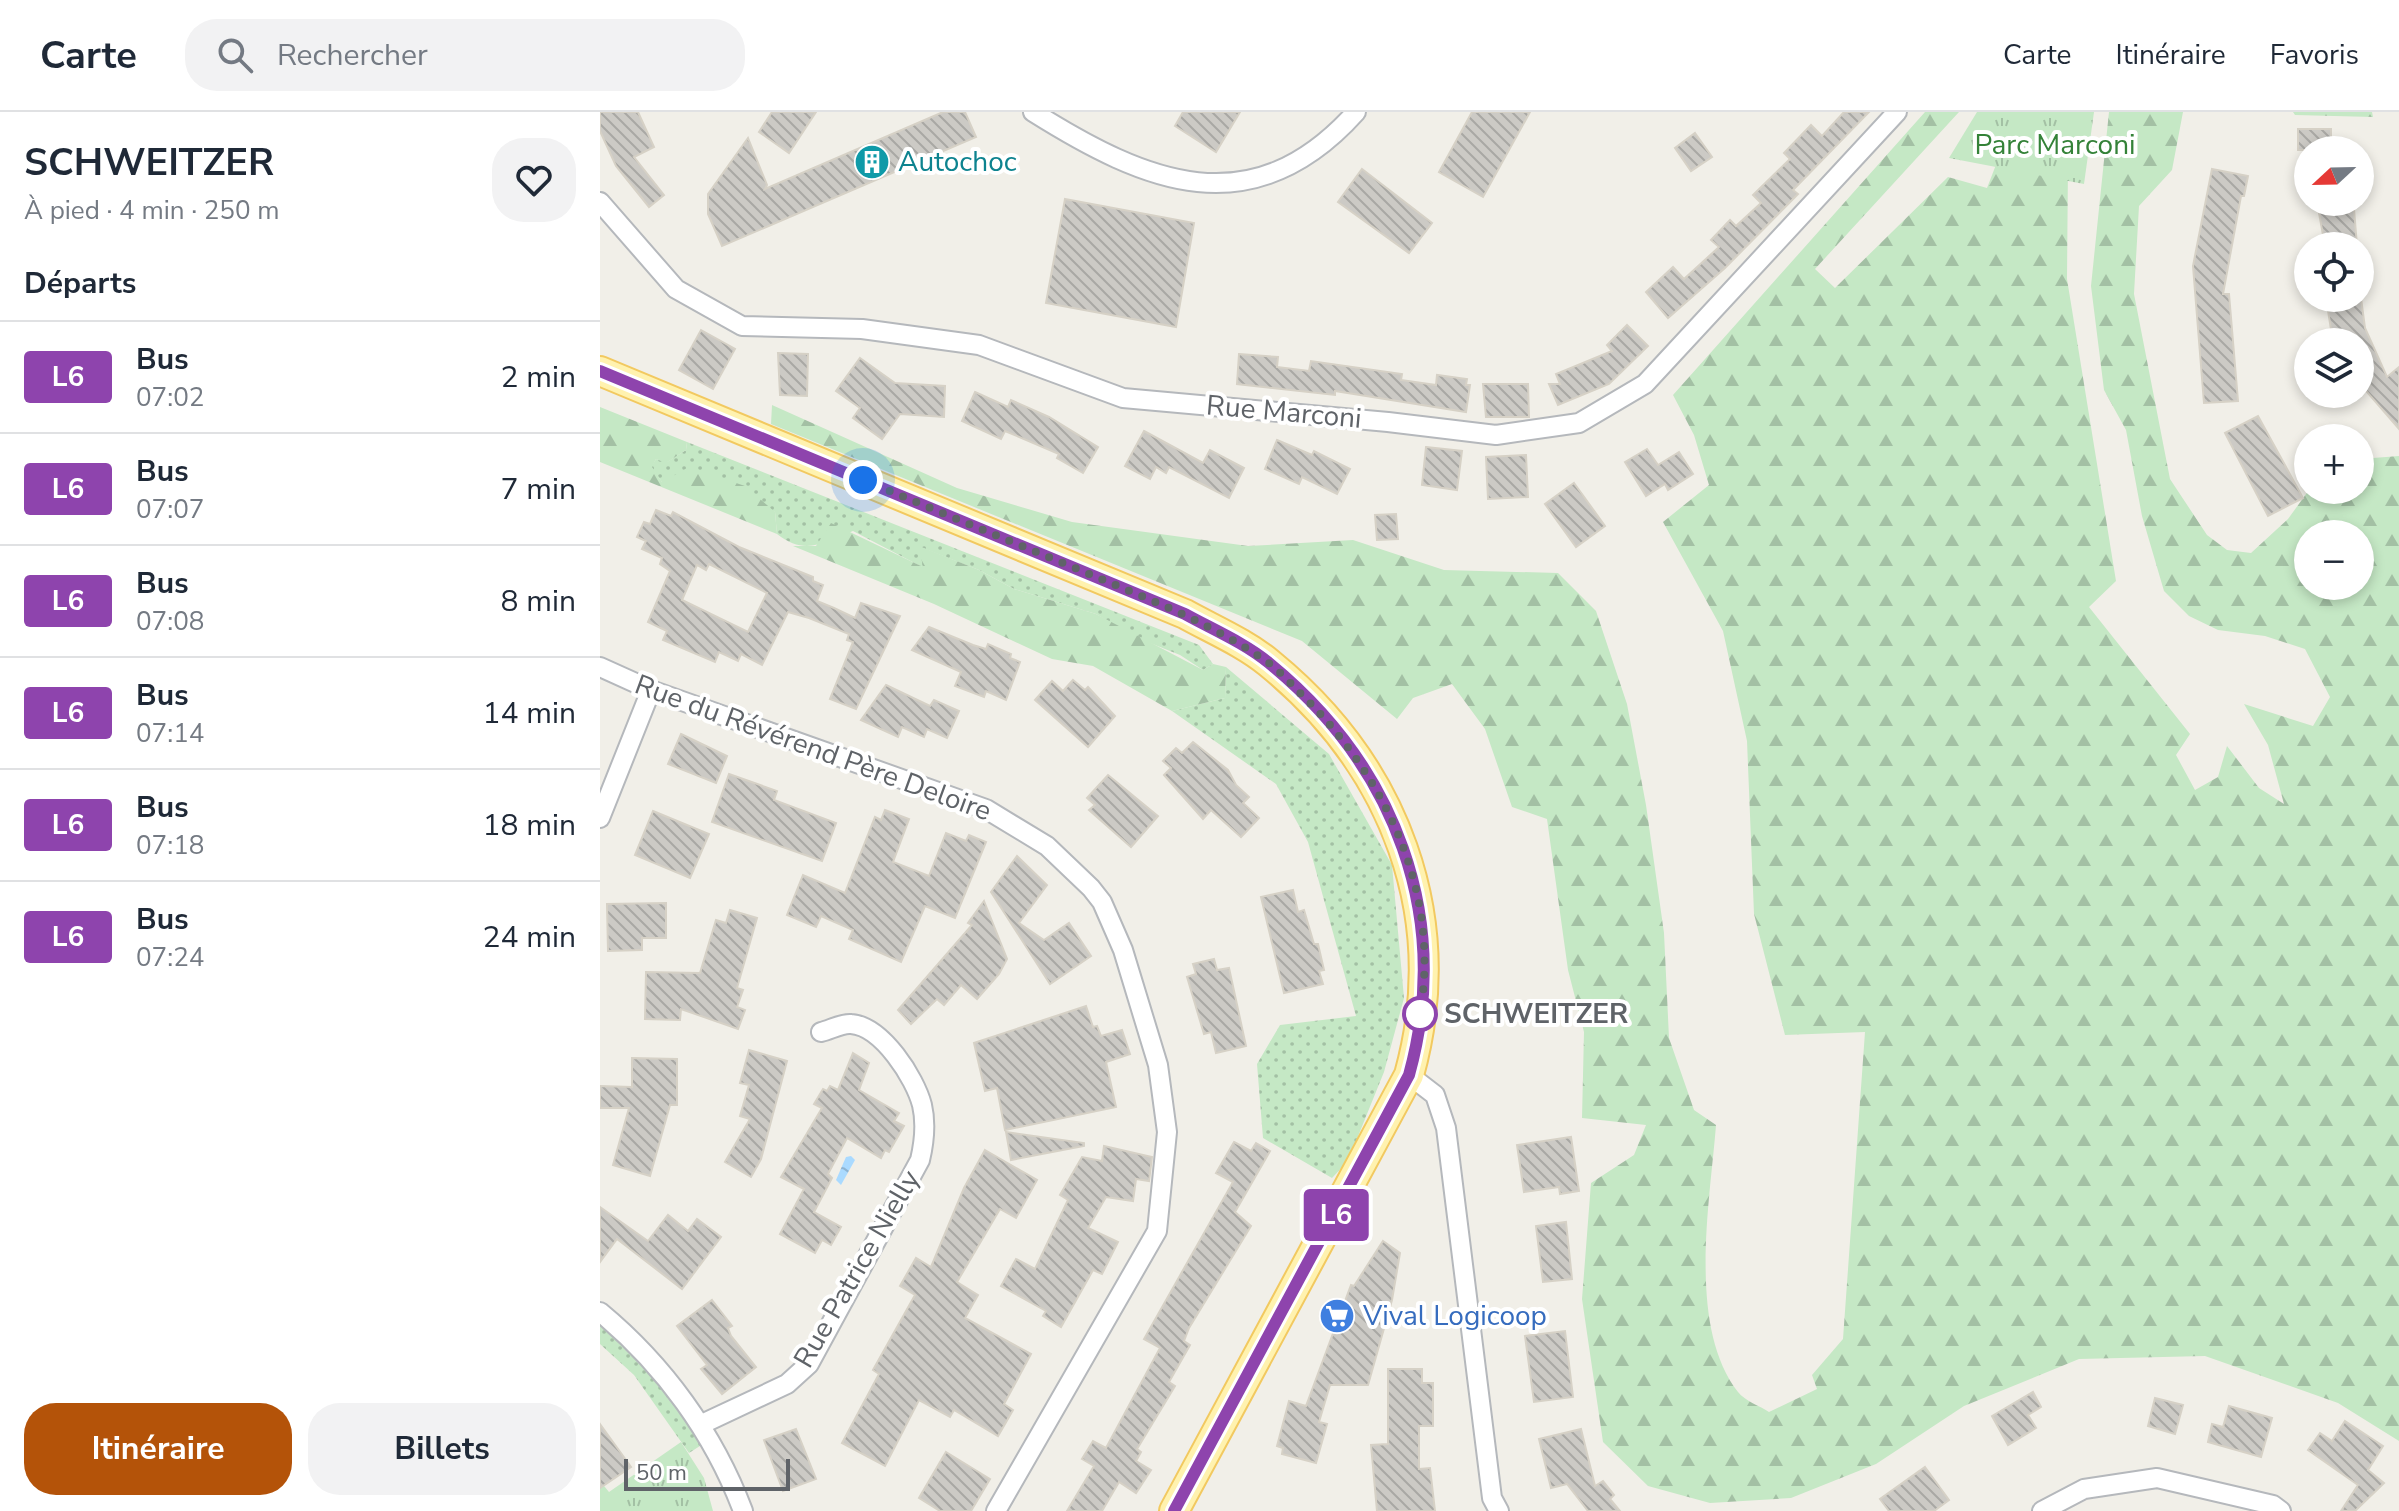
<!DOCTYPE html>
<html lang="fr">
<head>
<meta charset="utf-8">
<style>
  body { margin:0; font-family:"Nunito Sans",sans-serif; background:#f2f2f3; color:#1f2937; height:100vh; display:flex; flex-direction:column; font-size:30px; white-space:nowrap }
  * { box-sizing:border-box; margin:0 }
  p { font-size:26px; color:#747a83 }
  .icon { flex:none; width:44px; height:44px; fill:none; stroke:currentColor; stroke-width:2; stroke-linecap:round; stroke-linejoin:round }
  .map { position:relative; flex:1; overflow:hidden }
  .details { display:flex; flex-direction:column; background:#fff; width:600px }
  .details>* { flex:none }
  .badge { padding:0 16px; border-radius:6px; font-size:28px; line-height:52px }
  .needle { width:52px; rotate:248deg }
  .fabs { position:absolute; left:1694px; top:24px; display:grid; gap:16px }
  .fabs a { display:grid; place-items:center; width:80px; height:80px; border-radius:50%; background:#fff; box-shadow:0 4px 12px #0003; font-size:40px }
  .scale { position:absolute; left:24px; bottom:20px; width:166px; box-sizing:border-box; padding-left:8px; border:4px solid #5f6368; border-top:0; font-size:22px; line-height:28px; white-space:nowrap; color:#5f6368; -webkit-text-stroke:6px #fff; paint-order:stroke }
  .you { position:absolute; width:40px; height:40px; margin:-20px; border:6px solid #fff; border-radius:50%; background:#1a73e8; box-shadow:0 0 0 12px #1a73e833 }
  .map>.badge { position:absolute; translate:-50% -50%; box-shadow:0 0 0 4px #fff }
  h2 { padding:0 24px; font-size:30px; line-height:72px }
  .round { display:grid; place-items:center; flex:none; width:84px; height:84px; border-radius:32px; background:#f2f2f3 }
  .summary { display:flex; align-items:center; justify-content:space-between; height:136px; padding:0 24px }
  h1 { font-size:38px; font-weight:700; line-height:60px }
  .primary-button { display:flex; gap:16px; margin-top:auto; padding:16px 24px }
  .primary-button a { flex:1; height:92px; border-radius:32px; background:#b45309; color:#fff; font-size:32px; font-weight:700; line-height:92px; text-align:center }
  .primary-button a+a { background:#f2f2f3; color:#1f2937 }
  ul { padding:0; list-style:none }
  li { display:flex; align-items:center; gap:24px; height:112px; padding:0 24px; border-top:2px solid #e0e1e3 }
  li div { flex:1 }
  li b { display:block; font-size:30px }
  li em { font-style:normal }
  li .badge { min-width:88px; font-weight:700; text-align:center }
  header { display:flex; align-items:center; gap:48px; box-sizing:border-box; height:112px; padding:0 40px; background:#fff; border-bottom:2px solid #e0e1e3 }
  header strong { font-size:38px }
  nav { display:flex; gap:44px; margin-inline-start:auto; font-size:28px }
  .search { width:560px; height:72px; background:#f2f2f3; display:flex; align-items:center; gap:20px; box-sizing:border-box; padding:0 28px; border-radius:32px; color:#747a83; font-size:30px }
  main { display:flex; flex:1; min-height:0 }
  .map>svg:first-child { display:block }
</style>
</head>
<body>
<header>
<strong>Carte</strong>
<div class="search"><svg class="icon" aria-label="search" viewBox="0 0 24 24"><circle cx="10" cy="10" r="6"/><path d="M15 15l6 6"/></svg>Rechercher</div>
<nav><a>Carte</a><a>Itinéraire</a><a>Favoris</a></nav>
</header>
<main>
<section class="details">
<div class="summary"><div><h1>SCHWEITZER</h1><p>À pied · 4 min · 250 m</p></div><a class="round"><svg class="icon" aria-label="heart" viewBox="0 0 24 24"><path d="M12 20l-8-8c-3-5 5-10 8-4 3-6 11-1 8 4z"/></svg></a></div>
<h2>Départs</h2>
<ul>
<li><span class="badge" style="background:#8e44ad;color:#fff">L6</span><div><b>Bus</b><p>07:02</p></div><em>2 min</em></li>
<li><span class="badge" style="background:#8e44ad;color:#fff">L6</span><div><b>Bus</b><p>07:07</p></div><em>7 min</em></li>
<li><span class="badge" style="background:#8e44ad;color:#fff">L6</span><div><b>Bus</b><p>07:08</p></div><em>8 min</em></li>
<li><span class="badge" style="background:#8e44ad;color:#fff">L6</span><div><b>Bus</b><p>07:14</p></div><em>14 min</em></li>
<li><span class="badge" style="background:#8e44ad;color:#fff">L6</span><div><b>Bus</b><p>07:18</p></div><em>18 min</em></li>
<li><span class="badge" style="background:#8e44ad;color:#fff">L6</span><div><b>Bus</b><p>07:24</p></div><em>24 min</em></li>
</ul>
<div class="primary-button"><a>Itinéraire</a><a>Billets</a></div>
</section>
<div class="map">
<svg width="1799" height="1399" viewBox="0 0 1799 1399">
  <defs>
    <pattern id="grass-dots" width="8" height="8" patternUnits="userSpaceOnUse" patternTransform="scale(2)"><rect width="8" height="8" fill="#c5e8c5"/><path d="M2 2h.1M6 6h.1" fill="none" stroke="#a3c0a4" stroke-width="1.8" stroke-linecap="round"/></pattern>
    <pattern id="forest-firs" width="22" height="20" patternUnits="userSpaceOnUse" patternTransform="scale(2)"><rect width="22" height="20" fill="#c5e8c5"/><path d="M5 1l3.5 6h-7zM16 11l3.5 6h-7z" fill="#a3c0a4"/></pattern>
    <pattern id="park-tufts" width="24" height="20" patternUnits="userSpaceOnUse" patternTransform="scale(2)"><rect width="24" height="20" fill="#c5e8c5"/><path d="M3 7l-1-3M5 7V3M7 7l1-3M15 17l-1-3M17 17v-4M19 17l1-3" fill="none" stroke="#a3c0a4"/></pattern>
    <pattern id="water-ripples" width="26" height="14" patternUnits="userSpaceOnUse" patternTransform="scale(2)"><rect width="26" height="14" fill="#aadaff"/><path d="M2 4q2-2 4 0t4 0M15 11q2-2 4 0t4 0" fill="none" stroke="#8eb4d2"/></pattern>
    <pattern id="building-back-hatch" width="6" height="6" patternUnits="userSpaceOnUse" patternTransform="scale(2)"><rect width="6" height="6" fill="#cccac5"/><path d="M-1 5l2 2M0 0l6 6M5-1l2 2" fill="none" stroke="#a9a8a4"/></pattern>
  </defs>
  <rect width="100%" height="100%" fill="#f1efe8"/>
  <g fill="url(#grass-dots)">
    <path d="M87,330L599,533L613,552L603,558L580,543L535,525L496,502L414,477L379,458L320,435L324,456L253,419C223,431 205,444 177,422L175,400L62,370L51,355L56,347L67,350L86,338Z"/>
    <polygon points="626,555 729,642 792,753 804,886 784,960 748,1049 732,1066 663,1026 657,952 680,913 756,904 708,730 676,672 572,599 625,586"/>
    <polygon points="0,1210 56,1269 103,1332 89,1341 34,1263 0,1232"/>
  </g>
  <g fill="url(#forest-firs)" fill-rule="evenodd">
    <path d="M1325,0H1359L1215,157L1235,176L1348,65L1387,76L1399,45L1468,52L1467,167L1516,469L1489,495L1590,622L1576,643L1595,678L1618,665L1627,634L1659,676L1684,692L1668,633L1644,592L1713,614L1730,585L1705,537L1665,524L1618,518L1589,504L1564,479L1542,404L1526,318L1504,278L1491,174L1509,0H1583L1572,58L1539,94L1534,182L1570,367L1607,423L1627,438L1651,441L1688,407L1709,378H1760V347L1799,344V1329L1738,1291L1605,1244L1479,1247L1364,1294L1276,1352L1191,1386L1110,1391L1048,1374L1003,1330L982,1187L991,1071L1034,1043L1046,1013L982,1006L984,920L968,858L947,707L912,695L885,617L852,572L813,586L797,607L702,529L171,312L172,293L357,376L472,410L648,434L753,428L844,458L958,461L996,499L1027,592L1046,693L1064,821L1069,926L1094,998L1116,1013C1110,1091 1087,1214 1138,1280C1145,1289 1160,1294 1169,1300L1217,1277L1212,1263L1243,1227L1265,920L1185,923L1154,802L1147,629L1123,519L1063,410L1109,373L1094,323L1073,283ZM1708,422H1760V474H1708Z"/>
    <polygon points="1693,0 1772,0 1773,5 1695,3"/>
    <polygon points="0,295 87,330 86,338 66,351 56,347 52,355 62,370 89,355 145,374 175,400 177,422 0,350"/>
    <polygon points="231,411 323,455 319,434 379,458 414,477 496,502 603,558 613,552 626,555 625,586 572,599 493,554 452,547 334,492 193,434 216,434"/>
  </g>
  <g fill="url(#park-tufts)">
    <polygon points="1377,0 1494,0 1484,72 1349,46"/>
    <polygon points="81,1330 104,1366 113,1399 0,1399 0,1369 9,1380"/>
  </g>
  <polygon fill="url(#water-ripples)" points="251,1044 255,1048 241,1073 236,1068 246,1045"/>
  <g fill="url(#building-back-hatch)" stroke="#d6d1c6" stroke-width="2" fill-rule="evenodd">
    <polygon points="0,0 38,0 54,35 34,45 64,83 49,95 16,54 0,19"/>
    <polygon points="172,0 216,0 189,41 159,20"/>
    <polygon points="343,0 365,0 376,25 122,134 108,102 108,82 148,26 167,73 165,77"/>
    <polygon points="583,0 640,0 616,40 575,14"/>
    <polygon points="872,0 930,0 883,85 839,60"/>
    <polygon points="1244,0 1269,0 1193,78 1198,82 1125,156 1068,206 1046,180 1073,155 1084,167 1119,135 1111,128 1130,108 1136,114 1161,91 1153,83 1190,47 1184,41 1211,13 1222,24"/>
    <rect x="1698" y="17" width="33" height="21"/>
    <polygon points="1095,21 1112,45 1091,59 1075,36"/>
    <polygon points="762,57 832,111 809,141 738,90"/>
    <polygon points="1612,57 1648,64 1644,84 1641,84 1623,182 1629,182 1638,289 1604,291 1593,154"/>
    <polygon points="465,87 594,111 576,215 446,191"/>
    <polygon points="1717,90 1749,90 1750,97 1754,97 1757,134 1725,134"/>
    <polygon points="1726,186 1761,186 1765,216 1787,265 1799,255 1799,317 1760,272 1760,230 1733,230"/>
    <polygon points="1027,213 1048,234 1009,272 958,293 949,272 960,272 956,262 1012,239 1007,233"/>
    <polygon points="101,218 135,237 113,277 79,258"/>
    <polygon points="178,241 208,242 207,284 180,283"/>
    <polygon points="639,242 678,245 677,255 709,259 711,249 802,262 801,268 836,273 837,263 867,267 866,273 870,273 866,300 735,279 735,283 637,272"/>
    <polygon points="260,246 295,271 345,274 344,305 300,302 282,327 253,306 260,296 236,279"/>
    <polygon points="883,272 928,272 929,305 886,305"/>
    <polygon points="375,280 408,295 411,288 449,305 498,335 483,361 457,346 459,342 405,319 401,327 362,309"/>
    <polygon points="1658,304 1703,386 1668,404 1625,321"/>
    <polygon points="544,319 603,351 610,338 644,356 629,386 569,355 566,361 556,355 550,367 525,354"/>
    <polygon points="677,328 712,343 714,339 750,357 737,382 702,365 699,372 665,357"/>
    <polygon points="826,335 862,339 857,378 822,373"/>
    <polygon points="1047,337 1058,353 1079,340 1093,362 1068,378 1065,372 1046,384 1025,350"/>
    <polygon points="926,343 928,385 888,387 886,345"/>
    <polygon points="974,371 1005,414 976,435 945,392"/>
    <path d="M56,398L71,404L73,400L139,435L213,465V469L223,473L217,489L234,496L255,506L261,491L300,504L256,597L230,587L253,530L247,528L249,522L209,506L188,500L162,553L141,542L138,549L119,540L115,550L63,528L67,519L48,510L70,459L60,452L62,446L42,437L46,429L37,425L44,410L50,412ZM109,452L167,481L148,520L82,488L97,453L106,458Z"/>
    <polygon points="796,402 798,427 777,428 775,403"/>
    <polygon points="329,515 373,533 386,537 388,532 411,542 410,546 420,550 406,588 386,579 384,585 355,574 361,560 312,538"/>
    <polygon points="473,568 485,578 488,575 515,604 488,635 435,588 452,569 463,579"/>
    <polygon points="286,573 330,594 334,588 359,599 347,626 327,617 324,625 302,615 298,625 261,608"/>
    <polygon points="81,622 127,644 116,671 68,652"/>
    <polygon points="593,630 628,658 636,673 649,685 643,691 659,706 641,725 611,698 603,707 564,663 571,656 563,649 576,636 582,641"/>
    <polygon points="129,662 177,679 174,688 236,711 222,749 112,710"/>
    <polygon points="508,663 558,704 531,735 489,698 495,693 487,686"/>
    <polygon points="285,698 309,707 293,750 329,764 346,721 366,729 369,723 386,730 355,806 325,794 301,850 249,827 253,818 221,804 216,815 187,803 203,763 245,781 275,705 281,708"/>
    <polygon points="53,699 109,722 90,766 35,743"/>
    <polygon points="417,744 447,773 419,811 444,828 469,811 491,844 450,872 391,780"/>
    <polygon points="693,778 698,800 704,798 714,832 718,832 724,858 719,859 723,872 684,881 661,785"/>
    <polygon points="384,789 407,847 399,862 377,887 361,873 344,893 337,887 311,912 298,898 372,813 368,811"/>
    <polygon points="66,791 66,826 42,826 42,838 8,839 7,792"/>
    <polygon points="130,798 157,806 137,876 143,878 137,895 145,898 138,917 81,897 80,908 45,907 46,860 100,861 116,808 126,811"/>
    <polygon points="614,847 617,858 629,856 646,934 616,941 611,920 604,922 587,865 596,862 593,852"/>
    <polygon points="486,894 493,915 497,914 501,924 522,918 530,942 506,950 516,995 405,1018 397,976 385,979 374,931"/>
    <polygon points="149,938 187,949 161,1047 151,1065 125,1050 150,1007 140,1004 149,973 140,971"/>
    <polygon points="253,941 269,951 259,978 299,1001 294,1009 304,1014 289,1040 285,1038 281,1046 247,1026 228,1062 232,1066 214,1100 241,1115 231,1133 222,1128 215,1141 180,1122 204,1077 181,1065 222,996 214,992 223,977 227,979 230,974 238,978"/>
    <polygon points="32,946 77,947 77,993 70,993 50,1064 13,1053 29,996 0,996 0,974 32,975"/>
    <polygon points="406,1020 484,1031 484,1034 411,1048"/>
    <polygon points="971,1025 979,1079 960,1082 959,1075 924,1080 917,1033"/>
    <polygon points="634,1030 651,1039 656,1031 670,1039 635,1100 651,1114 589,1216 584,1229 590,1233 569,1270 575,1274 537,1337 541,1340 536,1349 551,1358 536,1381 519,1370 502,1399 467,1399 494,1354 482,1347 493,1329 506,1336 560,1236 544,1227 633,1070 616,1061"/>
    <polygon points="504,1034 552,1045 549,1069 536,1067 533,1089 506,1085 488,1116 518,1130 502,1162 493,1158 461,1215 443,1204 446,1199 401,1174 416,1147 435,1157 468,1088 460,1083 482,1045 502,1049"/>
    <polygon points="385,1038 437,1068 416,1106 400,1097 357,1170 378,1183 365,1206 431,1242 404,1292 413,1298 398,1324 354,1298 350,1305 319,1288 285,1354 242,1331 279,1262 273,1258 315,1183 300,1174 316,1146 331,1155 364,1076"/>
    <polygon points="0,1095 48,1129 68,1103 88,1119 97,1107 121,1125 82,1177 17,1127 0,1150"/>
    <polygon points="966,1110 972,1167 943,1170 936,1114"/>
    <polygon points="783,1129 800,1141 792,1188 768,1273 730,1273 719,1310 727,1312 716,1351 682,1342 683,1336 677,1334 689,1289 706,1294 751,1173 754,1174"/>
    <polygon points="112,1188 132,1214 128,1216 131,1224 156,1255 122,1282 101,1257 107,1253 77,1214"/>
    <polygon points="965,1219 973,1285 934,1290 925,1224"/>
    <polygon points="788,1257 822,1257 822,1271 833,1271 833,1314 819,1314 819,1357 830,1356 835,1399 777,1399 771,1333 788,1332"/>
    <polygon points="1433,1280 1441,1295 1428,1303 1436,1316 1408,1333 1392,1304"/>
    <polygon points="1555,1286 1583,1293 1575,1322 1548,1314"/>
    <polygon points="1629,1294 1672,1306 1661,1345 1608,1330 1612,1312 1623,1315"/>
    <polygon points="1745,1309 1783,1334 1768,1358 1784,1371 1755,1399 1741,1399 1758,1373 1708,1338 1720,1321 1732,1329"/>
    <polygon points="0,1312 31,1355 0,1376"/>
    <polygon points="196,1317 216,1367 183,1379 164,1328"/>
    <polygon points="981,1317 995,1374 1003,1369 1014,1383 1010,1387 1020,1399 988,1399 967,1372 951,1376 939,1327"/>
    <polygon points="346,1340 390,1367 371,1399 340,1399 319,1386"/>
    <polygon points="1325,1355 1349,1388 1334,1399 1289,1399 1280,1387"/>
  </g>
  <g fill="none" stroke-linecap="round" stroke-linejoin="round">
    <defs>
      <g id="minor">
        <path d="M433,0C546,71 652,116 756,0"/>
        <polyline points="0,90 76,177 142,214 262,217 379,233 523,286 788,310 896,323 979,311 1045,272 1297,0"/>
        <polyline points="0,555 51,578 386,697 447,734 491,776 502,790 523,838 558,953 567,1020 557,1119 396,1399"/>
        <polyline points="0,706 51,578"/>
        <polyline points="809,963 835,983 846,1016 892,1386 899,1399"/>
        <path d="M0,1200C64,1253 114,1322 143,1399"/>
        <path d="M102,1312L187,1272L209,1252L320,1048C324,1031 326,1010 322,993C315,966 282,914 251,912C242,911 230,918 221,920"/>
        <polyline points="1442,1399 1484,1377 1557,1366 1673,1393 1681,1399"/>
      </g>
      <path id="primary" d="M0,259L585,502C612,517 645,531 669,551C795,654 853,804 809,963L574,1399"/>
    </defs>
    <use href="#minor" stroke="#b5b8bc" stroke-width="22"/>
    <use href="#primary" stroke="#f2c960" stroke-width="32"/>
    <use href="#minor" stroke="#fff" stroke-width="18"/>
    <use href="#primary" stroke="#fff2af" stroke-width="28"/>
  </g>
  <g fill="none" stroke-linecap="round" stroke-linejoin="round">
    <defs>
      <path id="line" d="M0,259L585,502C612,517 645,531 669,551C795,654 853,804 809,963L574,1399"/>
    </defs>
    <use href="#line" stroke="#fff" stroke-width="18"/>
    <use href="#line" stroke="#8e44ad" stroke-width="12"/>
    <path stroke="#5f6368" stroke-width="8" stroke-dasharray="0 14.4" d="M263,368C338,399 412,430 487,461C548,487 611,511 666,549C679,558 690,571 701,582C787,666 841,782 820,902"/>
  </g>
  <defs>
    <symbol id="building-disc" viewBox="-11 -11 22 22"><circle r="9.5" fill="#0f9aa8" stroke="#fff"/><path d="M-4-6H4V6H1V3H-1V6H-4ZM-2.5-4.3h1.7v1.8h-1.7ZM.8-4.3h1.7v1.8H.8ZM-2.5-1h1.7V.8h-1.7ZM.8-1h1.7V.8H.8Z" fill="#fff"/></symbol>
    <symbol id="supermarket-disc" viewBox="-11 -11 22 22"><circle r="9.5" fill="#3f7fe0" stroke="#fff"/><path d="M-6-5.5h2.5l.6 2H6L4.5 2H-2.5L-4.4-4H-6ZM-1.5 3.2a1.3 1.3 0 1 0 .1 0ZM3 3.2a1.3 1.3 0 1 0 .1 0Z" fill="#fff"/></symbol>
  </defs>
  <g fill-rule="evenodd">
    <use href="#building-disc" x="252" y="30" width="40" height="40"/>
    <use href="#supermarket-disc" x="717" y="1184" width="40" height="40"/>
  </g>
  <circle fill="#fff" stroke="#8e44ad" stroke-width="4" cx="820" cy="902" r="16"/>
  <g text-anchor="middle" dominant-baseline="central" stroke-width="8" stroke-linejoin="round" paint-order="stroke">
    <g font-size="28" fill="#348238" stroke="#fff">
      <text x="1455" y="33">Parc Marconi</text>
    </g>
    <g font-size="28" fill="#0d838f" stroke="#fff" text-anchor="start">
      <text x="298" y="50">Autochoc</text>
    </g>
    <g font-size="28" fill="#5f6368" stroke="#fff">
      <text transform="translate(684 300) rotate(5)">Rue Marconi</text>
      <text transform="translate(213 636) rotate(20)">Rue du Révérend Père Deloire</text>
      <text transform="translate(257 1157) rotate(-60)">Rue Patrice Nielly</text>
    </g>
    <g font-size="28" font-weight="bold" fill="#5f6368" stroke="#fff" text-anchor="start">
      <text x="844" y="902">SCHWEITZER</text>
    </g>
    <g font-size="28" fill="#366cbe" stroke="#fff" text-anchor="start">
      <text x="763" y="1204">Vival Logicoop</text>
    </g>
  </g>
</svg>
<div class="fabs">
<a><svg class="needle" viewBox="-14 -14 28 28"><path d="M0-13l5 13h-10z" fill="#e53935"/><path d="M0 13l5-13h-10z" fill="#747a83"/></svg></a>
<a><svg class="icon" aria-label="locate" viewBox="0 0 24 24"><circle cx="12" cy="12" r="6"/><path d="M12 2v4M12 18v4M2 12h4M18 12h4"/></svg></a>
<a><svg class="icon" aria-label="layers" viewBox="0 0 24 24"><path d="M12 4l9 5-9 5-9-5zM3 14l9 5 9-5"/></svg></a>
<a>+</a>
<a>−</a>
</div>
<div class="scale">50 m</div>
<div class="you" style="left:263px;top:368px"></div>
<b class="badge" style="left:736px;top:1103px;background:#8e44ad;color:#fff">L6</b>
</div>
</main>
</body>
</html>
